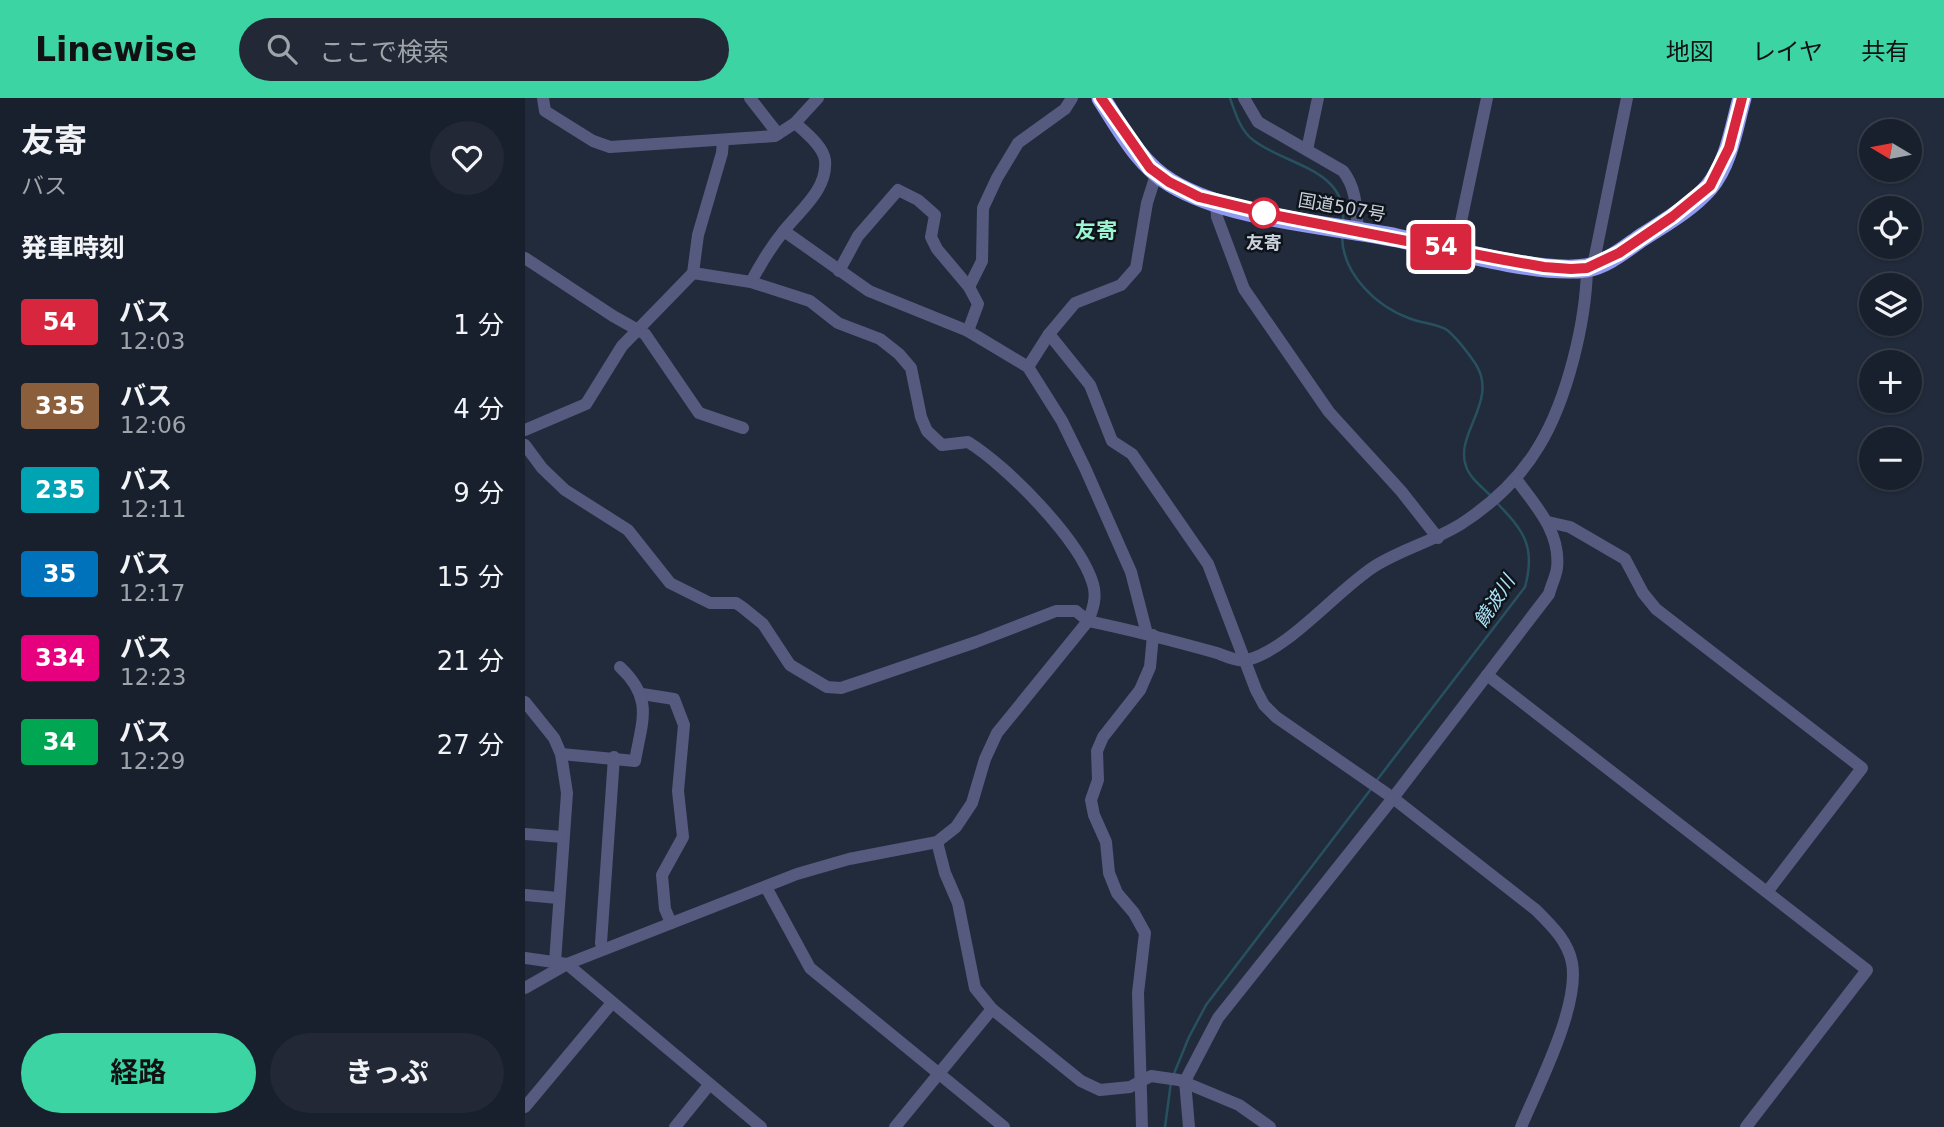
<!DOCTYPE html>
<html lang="ja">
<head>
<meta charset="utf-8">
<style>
  body { margin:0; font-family:"DejaVu Sans","Noto Sans JP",sans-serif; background:#222835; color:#f1f3f6; height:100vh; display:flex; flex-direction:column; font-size:26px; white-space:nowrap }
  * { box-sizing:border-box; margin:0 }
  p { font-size:23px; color:#9fa3aa }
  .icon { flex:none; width:38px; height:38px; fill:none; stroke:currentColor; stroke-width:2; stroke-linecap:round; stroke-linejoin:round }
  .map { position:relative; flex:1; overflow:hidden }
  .drawer { display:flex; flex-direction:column; background:#19202d; width:525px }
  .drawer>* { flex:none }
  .badge { padding:0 14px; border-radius:5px; font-size:24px; line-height:46px }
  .needle { width:46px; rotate:280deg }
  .buttons { position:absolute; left:1334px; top:21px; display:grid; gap:14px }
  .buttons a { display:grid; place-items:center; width:63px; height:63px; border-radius:50%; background:#19202d; box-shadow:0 2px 5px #0004,0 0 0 2px #373e49; font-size:35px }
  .map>.badge { position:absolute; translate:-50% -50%; box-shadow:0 0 0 4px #fff }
  h2 { padding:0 21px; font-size:26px; line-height:63px }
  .round { display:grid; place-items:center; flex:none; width:74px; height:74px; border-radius:37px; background:#222835 }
  .headline { display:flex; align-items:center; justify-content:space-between; height:119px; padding:0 21px }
  h1 { font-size:33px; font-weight:700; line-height:52px }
  .primary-button { display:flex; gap:14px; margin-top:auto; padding:14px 21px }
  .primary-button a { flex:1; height:80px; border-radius:42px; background:#3cd4a3; color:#111; font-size:28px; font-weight:700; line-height:80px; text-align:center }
  .primary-button a+a { background:#222835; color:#f1f3f6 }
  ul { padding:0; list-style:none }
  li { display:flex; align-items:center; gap:21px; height:84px; padding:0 21px }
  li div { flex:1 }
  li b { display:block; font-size:26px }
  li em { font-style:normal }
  li .badge { min-width:77px; font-weight:700; text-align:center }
  header { display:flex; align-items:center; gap:42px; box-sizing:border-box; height:98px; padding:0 35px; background:#3cd4a3; color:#111 }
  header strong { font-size:33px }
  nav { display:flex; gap:38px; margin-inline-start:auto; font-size:24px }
  .search { width:490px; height:63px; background:#222835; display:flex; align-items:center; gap:18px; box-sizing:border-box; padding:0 24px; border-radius:38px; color:#9fa3aa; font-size:26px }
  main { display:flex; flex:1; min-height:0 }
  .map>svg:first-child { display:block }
</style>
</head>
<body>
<header>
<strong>Linewise</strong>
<div class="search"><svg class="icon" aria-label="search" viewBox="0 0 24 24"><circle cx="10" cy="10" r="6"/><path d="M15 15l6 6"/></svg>ここで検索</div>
<nav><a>地図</a><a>レイヤ</a><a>共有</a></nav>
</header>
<main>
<section class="drawer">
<div class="headline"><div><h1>友寄</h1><p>バス</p></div><a class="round"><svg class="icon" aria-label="heart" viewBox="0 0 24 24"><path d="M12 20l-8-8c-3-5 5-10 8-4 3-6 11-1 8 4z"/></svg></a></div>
<h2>発車時刻</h2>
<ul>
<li><span class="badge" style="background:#d7263d;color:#fff">54</span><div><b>バス</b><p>12:03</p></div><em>1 分</em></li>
<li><span class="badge" style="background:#8b5e3c;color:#fff">335</span><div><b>バス</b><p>12:06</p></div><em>4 分</em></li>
<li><span class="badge" style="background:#00a3b4;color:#fff">235</span><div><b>バス</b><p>12:11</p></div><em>9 分</em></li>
<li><span class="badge" style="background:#0072bc;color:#fff">35</span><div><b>バス</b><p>12:17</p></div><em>15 分</em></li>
<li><span class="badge" style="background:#e6007e;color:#fff">334</span><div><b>バス</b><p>12:23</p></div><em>21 分</em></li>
<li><span class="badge" style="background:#00a651;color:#fff">34</span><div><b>バス</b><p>12:29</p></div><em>27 分</em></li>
</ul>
<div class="primary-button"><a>経路</a><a>きっぷ</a></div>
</section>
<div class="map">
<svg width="1419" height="1029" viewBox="0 0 1419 1029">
  <rect width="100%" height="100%" fill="#212b3c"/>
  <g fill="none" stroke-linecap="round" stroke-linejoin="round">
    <g stroke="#27515f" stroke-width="2.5">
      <path d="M705,0C710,14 715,32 728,42C760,67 822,71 818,122"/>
      <path d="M817,139C818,177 852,209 886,221C897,225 913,226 922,232C932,240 943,255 950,265C975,302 929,336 941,368C944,379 957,389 965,397"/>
      <path d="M852,682L1000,489C1011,449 999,433 972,405"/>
      <polyline points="648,978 664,939 681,907 846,691"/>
      <polyline points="640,1029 646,984"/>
    </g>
    <g stroke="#555a7e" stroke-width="12">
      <polyline points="18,0 20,13 68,43 85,49 250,38 270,25 293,0"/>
      <polyline points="225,0 253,36"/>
      <path d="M719,0L733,24L818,73C832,91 831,111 833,133"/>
      <polyline points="782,52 793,0"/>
      <polyline points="691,104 692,119 719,191 804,314 876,393 913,440"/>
      <polyline points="259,133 344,193 443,233 503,269 537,323 560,370 606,474 622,536"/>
      <polyline points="930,152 962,0"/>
      <polyline points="0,160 88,218 120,236 174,315 218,330"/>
      <polyline points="1068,168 1102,0"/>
      <polyline points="314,173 333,138 373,92 393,102 410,117 406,139 412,151 444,189 453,206 443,233"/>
      <path d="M226,184C235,167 245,150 258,134C274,113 303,92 300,62C298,48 280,34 270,25"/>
      <polyline points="444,189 457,163 458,110 472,80 493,45 540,11 547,0"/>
      <path d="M524,236L565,287L587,343L607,356L683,466L731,592L739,607L751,619L868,700L1011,812C1026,827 1043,843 1047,865C1055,908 1013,988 996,1029"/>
      <polyline points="503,269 524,236 550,205 596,187 611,170 622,105 629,83 634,77"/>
      <polyline points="0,332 61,306 97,248 168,175 173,137 197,55 198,42"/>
      <path d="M0,347L17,370L40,392L103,432L145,485L185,505H211L217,509L238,526L265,567L302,589L316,590L337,583L451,544L531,513H551L563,523C568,511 572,499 568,486C555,442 482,368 443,344L417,347L402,333L396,319L386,270L374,256L355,241L313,225L285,203L226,184L168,175"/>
      <polyline points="1023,424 1045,429 1100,461 1118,495 1131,511 1337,670 1242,794"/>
      <polyline points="962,577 1342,872 1221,1029"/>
      <polyline points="117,596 149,601 159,627 153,693 158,739 137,777 140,811 146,825"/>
      <polyline points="0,604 29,640 36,656 42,695 30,864"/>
      <path d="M36,656L110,663C117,622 129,601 95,569"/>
      <polyline points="0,736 37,739"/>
      <polyline points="412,744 420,775 433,805 450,890 467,911 556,983 575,992 605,989 626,978 654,982 714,1007 745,1029"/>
      <polyline points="241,789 285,870 479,1029"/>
      <polyline points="0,797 33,800"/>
      <polyline points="78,851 76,845 89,659"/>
      <polyline points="0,860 42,866 236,1029"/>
      <path d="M0,890L42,866L272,776L324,761L412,744L431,729L447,705L460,661L472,635L563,523C606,532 649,543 692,555C700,558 713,564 722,562C765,551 812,492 850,468C877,451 909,443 936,426C967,406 995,380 1014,348C1042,302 1061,224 1062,170"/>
      <polyline points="0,1009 86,906"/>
      <polyline points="150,1029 184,987"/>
      <polyline points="370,1029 467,911"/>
      <polyline points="617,1029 613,895 620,835 609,815 592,795 584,775 581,744 569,717 566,702 573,682 572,653 578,639 615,592 625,569 628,537"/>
      <path d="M664,1029L660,983L693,920L868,700L1024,496C1026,488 1031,478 1032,470C1036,434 1010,407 991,381"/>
    </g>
    <path stroke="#8f99f2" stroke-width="19" d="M576,0C596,31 614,66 646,85C706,121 803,126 872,140C921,150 1013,177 1061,170C1081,167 1100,151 1116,140C1139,125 1166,110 1184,89C1204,65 1209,29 1217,0"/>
  </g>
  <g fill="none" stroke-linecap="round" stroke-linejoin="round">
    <defs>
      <polyline id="line" points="576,0 625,70 644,84 674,99 748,117 974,161 1019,169 1046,171 1062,170 1094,155 1147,119 1185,88 1204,50 1217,0"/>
    </defs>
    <use href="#line" stroke="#fff" stroke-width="16"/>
    <use href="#line" stroke="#d7263d" stroke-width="10"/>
  </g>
  <circle fill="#fff" stroke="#d7263d" stroke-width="3.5" cx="739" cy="115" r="14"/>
  <g text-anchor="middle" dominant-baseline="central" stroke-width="5" stroke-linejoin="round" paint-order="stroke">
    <g font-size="18" fill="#cbd2dc" stroke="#0f141b">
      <text transform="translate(817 109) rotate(10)">国道507号</text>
    </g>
    <g font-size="18" font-weight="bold" fill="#cbd2dc" stroke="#0f141b">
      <text x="739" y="144">友寄</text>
    </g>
    <g font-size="19" font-style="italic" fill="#ace5f9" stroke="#0f141b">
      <text transform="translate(969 503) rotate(-57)">饒波川</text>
    </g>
    <g font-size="21" font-weight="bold" fill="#9cf6d2" stroke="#0f141b">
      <text x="571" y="133">友寄</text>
    </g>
  </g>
</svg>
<div class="buttons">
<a><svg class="needle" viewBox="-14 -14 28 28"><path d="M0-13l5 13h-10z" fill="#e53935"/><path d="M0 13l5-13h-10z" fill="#9fa3aa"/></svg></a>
<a><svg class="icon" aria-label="locate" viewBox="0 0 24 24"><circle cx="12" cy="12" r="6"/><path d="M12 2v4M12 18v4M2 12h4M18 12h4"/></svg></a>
<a><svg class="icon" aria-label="layers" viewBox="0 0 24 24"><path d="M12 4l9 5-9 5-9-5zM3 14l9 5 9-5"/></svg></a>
<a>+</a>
<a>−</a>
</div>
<b class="badge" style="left:916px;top:149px;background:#d7263d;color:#fff">54</b>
</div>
</main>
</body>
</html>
